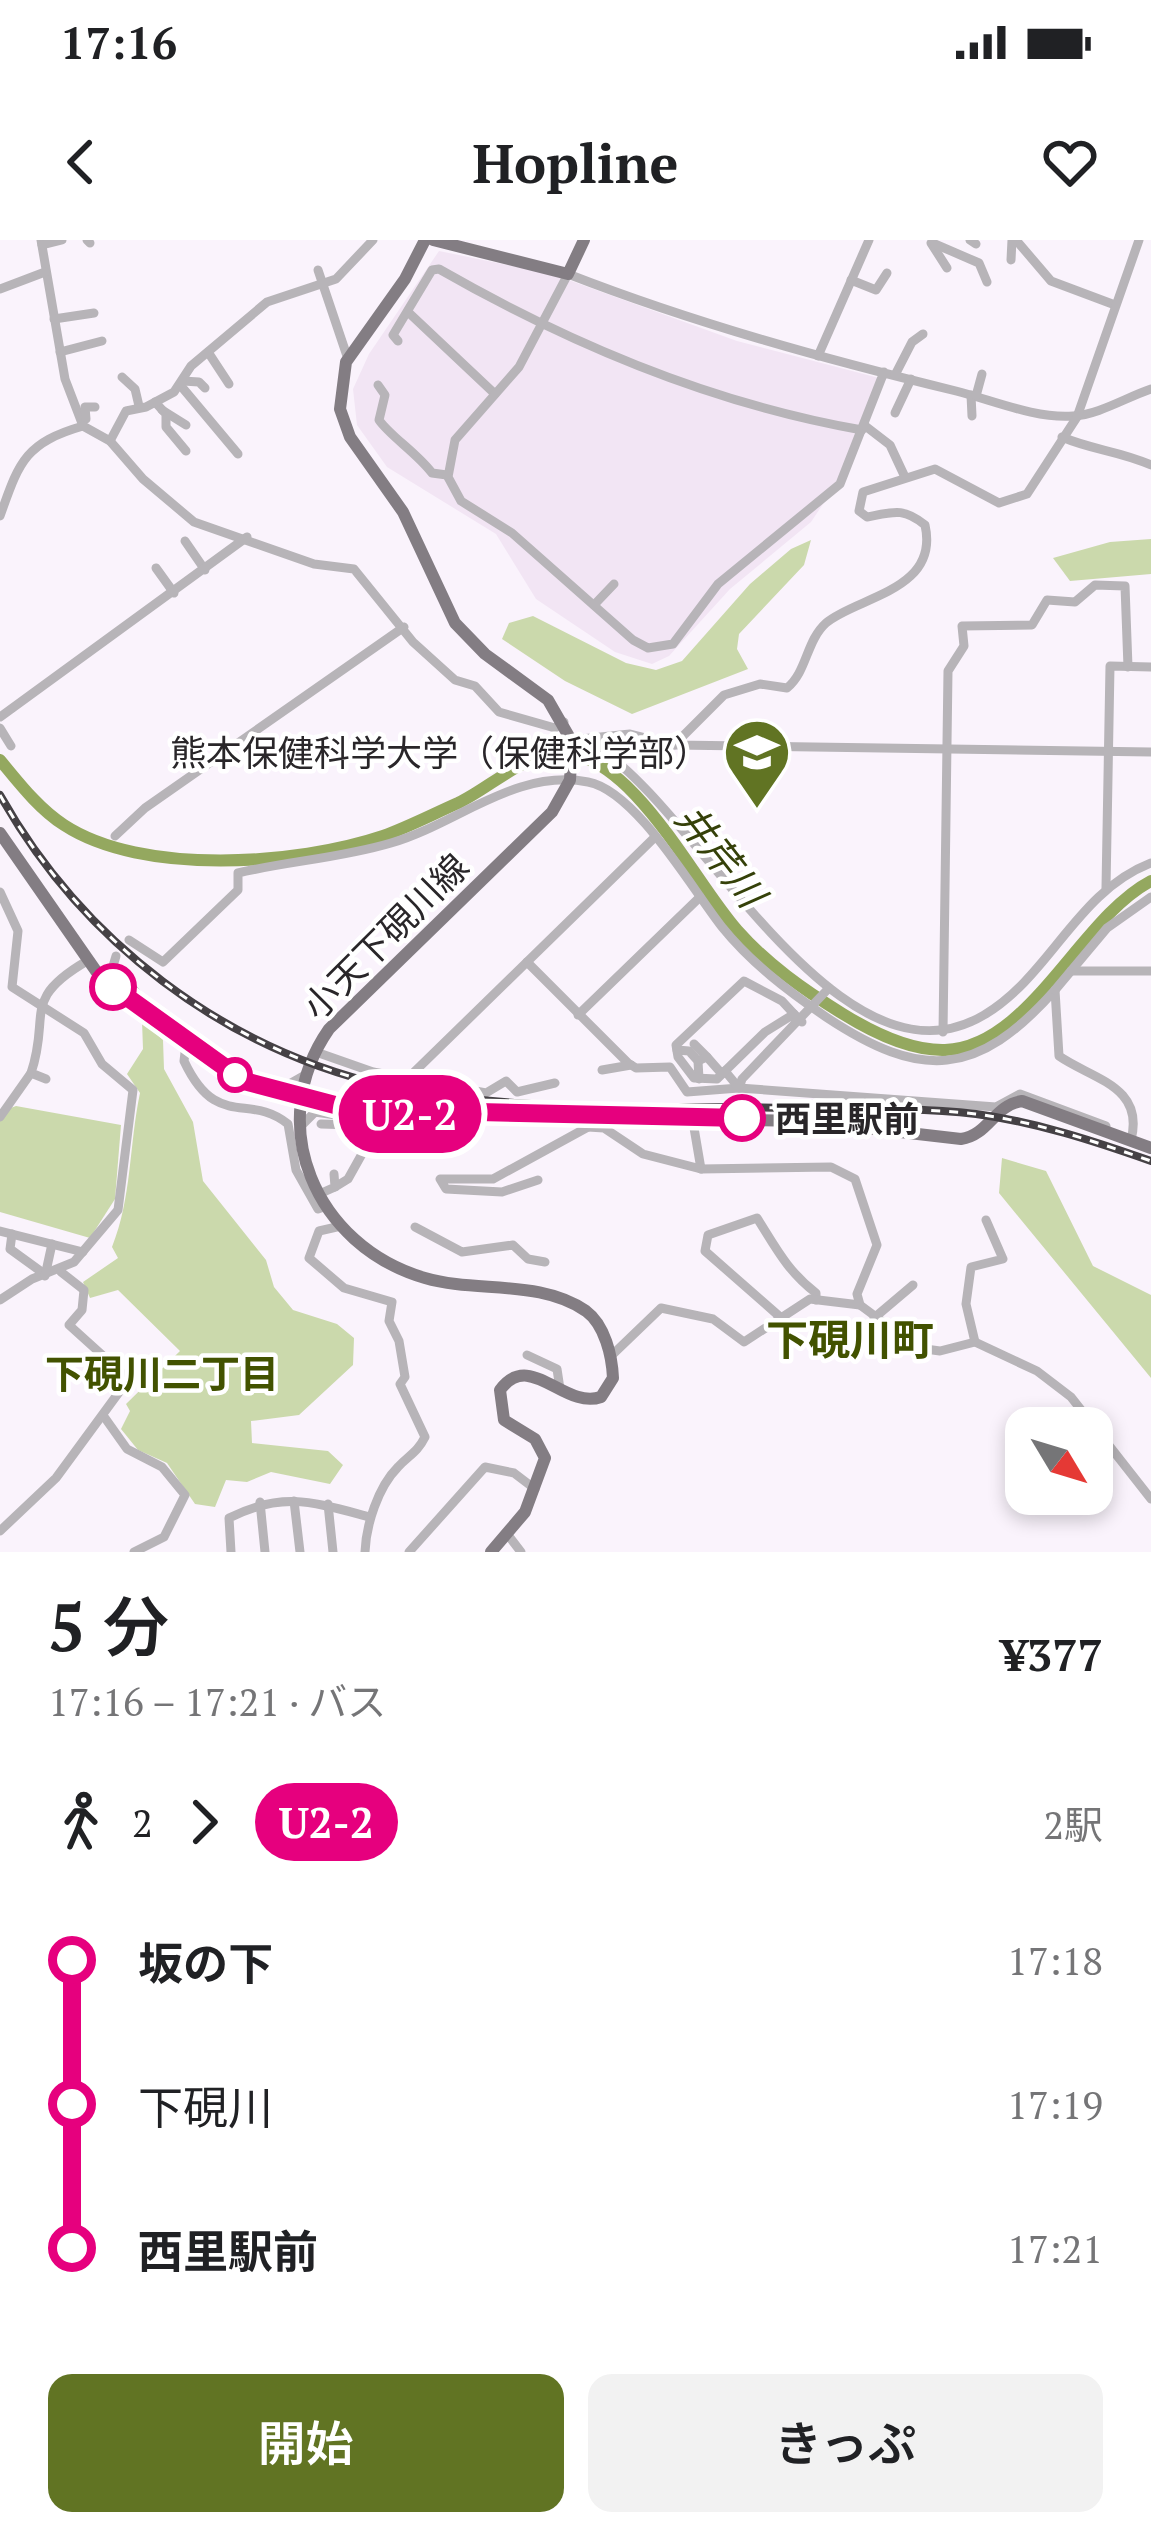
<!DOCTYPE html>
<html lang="ja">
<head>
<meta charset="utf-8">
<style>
  body { margin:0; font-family:"PT Serif","Noto Sans JP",serif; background:#f2f2f2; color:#202124; height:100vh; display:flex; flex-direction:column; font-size:45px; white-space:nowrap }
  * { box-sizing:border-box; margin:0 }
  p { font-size:39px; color:#757577 }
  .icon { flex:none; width:66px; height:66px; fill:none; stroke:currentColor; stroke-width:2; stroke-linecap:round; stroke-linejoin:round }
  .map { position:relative; height:1312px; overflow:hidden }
  .details { display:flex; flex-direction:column; background:#fff; flex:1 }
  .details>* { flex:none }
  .badge { padding:0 24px; border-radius:39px; font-size:42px; line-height:78px }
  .needle { width:78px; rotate:128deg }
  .fabs { position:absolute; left:1005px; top:1167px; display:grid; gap:24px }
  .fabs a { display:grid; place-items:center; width:108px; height:108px; border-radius:24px; background:#fff; box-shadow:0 6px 18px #0003; font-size:60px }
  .map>.badge { position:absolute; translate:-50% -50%; box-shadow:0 0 0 6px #fff }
  .legs { display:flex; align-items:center; gap:18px; height:132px; padding:0 48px; font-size:39px }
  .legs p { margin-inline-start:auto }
  .headline { display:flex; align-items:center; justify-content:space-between; height:204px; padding:0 48px }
  h1 { font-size:66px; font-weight:600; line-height:90px }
  .action { display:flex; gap:24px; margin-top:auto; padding:24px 48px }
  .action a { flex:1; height:138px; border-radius:24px; background:#617423; color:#fff; font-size:48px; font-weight:600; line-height:138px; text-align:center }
  .action a+a { background:#f2f2f2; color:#202124 }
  ul { padding:0 48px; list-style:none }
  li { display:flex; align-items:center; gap:42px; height:144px; font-size:45px }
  li i { display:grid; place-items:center; width:18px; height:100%; margin:0 15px; background:currentColor }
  li i::after { content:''; width:30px; height:30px; margin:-15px; border:9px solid; border-radius:50%; background:#fff }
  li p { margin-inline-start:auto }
  li:first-child i { background:linear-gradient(#0000 50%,currentColor 0) }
  li:last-child i { background:linear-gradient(currentColor 50%,#0000 0) }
  .status { display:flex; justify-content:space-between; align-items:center; height:84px; padding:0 60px; background:#fff; direction:ltr }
  .status svg { height:33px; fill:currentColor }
  header { display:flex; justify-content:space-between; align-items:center; height:156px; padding:0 48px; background:#fff; font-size:54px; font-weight:600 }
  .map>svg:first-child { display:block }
</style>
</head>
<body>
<div class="status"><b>17:16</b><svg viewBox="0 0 49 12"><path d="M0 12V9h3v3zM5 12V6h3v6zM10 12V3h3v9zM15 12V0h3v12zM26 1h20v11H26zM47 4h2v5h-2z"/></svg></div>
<header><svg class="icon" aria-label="back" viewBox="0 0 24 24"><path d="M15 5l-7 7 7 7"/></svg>Hopline<svg class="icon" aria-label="heart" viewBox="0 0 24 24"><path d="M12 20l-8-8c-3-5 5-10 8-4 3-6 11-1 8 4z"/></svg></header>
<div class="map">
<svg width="1151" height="1312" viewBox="0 0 1151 1312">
  <rect width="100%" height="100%" fill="#faf3fc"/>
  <polygon fill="#f2e5f4" points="439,11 552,34 737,101 879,138 843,234 811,282 730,349 669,416 652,424 615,412 536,359 496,294 387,227 357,185 353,149 369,114"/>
  <g fill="#cbd9ac">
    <polygon points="1151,299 1151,334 1070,341 1053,318 1110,302"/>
    <polygon points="811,300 804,325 739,394 737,409 748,429 632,474 565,441 502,399 509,383 533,376 626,423 656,430 682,421 750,344 791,309"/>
    <path d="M142,781L163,800L164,829L193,882L203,941L266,1020L274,1047L293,1070L337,1084L354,1098L353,1125L299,1175L251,1181L252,1203L328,1211L343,1225L330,1244L271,1232L247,1242L226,1240L215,1267L195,1264L167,1223L138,1210L121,1189L130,1171L126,1164L180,1111L118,1050L90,1058L83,1042L118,1018L112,1007C132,957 129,905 140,853L127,834L143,809Z"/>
    <polygon points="16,866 121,885 115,959 90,998 0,972 0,872"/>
    <polygon points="1002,918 1046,931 1093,1026 1151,1055 1151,1138 999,953"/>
  </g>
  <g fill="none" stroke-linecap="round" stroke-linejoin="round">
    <path stroke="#94a85f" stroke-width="12" d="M0,520C19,543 39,569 64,585C142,636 297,625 383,596C408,587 433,574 458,563C490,548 527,511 563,513C634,516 694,642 737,690C767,724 804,750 843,774C872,792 909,811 945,810C1030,807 1080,678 1151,641"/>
    <g stroke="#b7b4b8" stroke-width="9">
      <polyline points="41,0 65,139 83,186 110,201 143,239 194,282 314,324 354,329 413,402 455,440 475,446 499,472 555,488 564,482"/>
      <polyline points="87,0 90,3"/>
      <polyline points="970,0 976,4"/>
      <polyline points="1016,0 1051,41 1115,65"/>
      <polyline points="931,3 947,28"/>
      <polyline points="935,4 979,23 987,42"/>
      <polyline points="42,5 62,0"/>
      <polyline points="1011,20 1012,0"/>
      <polyline points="318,30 348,119"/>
      <polyline points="851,40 876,50 887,33"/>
      <polyline points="0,49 45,32"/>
      <polyline points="408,72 495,154"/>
      <polyline points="54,79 94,73"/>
      <path d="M398,101L393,95L432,30L439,29C570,104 713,164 862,190"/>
      <polyline points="60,112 102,101"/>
      <polyline points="208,112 229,144"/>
      <polyline points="818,116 869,0"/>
      <path d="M884,132L840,244L718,344L673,404L648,408L633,400L512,293L461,261L448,237L455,200L519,127L568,34C694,83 824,119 956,151C992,160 1036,179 1073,176C1098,175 1127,157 1151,149"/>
      <polyline points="895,135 912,102 923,94"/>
      <polyline points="122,137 135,149 139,166"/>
      <polyline points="183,141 199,142 205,148"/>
      <path d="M378,145L385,155L379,180C390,196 417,213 432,233L447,235"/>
      <polyline points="181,146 238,214"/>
      <polyline points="971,155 972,176"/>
      <polyline points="976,156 982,134"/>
      <polyline points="155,162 166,174 166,187 186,211"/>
      <polyline points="162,170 186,185"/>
      <polyline points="895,173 911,139"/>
      <polyline points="86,179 85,167 95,167"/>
      <polyline points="864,185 890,205 904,235"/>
      <path d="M1062,197C1092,210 1120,211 1151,225"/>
      <polyline points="110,201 126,171 146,167 174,152 191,126 267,62 336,39 373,0"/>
      <path d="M0,276C19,223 24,203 83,186"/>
      <polyline points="185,301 205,330"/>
      <polyline points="156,328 174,353"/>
      <polyline points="594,365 614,344"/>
      <polyline points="0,477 247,297"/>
      <polyline points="0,488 11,506"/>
      <path d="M597,497L598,508C698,569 840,861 984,775C1051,735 1076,652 1151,623"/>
      <polyline points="571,500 630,494 674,505 1151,512"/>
      <path d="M674,505L724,455L760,444L787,448C807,432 806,401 826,383C856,357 940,351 925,285C903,267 893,272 867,277L859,271L863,252L935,229L999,263L1027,254L1077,177L1139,0"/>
      <polyline points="115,596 145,568 404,387"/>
      <polyline points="1106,648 1110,426 1151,427"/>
      <polyline points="0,652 18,691 12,747 84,793 102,824 133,850 118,970 74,1022 32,1039 0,1060"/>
      <path d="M129,700L163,722L238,650V633C289,621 341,618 391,603C457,584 516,528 588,542C636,551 692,649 722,687C751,723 788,751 826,777C921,840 977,838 1055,750L1059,816C1092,839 1145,846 1131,900"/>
      <polyline points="116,716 113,726 148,766"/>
      <polyline points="527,722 628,823 636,828 670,827 687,852 739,848 996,867 1020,854 1106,886"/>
      <polyline points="1071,731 1151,731"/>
      <polyline points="1055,750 1107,688 1151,657"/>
      <polyline points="578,775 700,657"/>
      <polyline points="802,782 794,774 765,792 725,831 739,848 742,839 829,748"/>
      <polyline points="943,792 948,431 964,406 962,386 1032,385 1047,360 1075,362 1095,345 1125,346 1128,427"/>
      <path d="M186,804L184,821C217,891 248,852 288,884L296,930L318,969L324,967"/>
      <polyline points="694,804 707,817"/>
      <polyline points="677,810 689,811 698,821 699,839"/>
      <polyline points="316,812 373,832 486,853 506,841 517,852 555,843"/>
      <polyline points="698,821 707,817 722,834"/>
      <polyline points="602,830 631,825"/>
      <polyline points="725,831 717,839 694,838 678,817 676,805 744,741 782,761 794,774"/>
      <path d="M46,839L31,833C51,775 20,760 87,721"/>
      <polyline points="406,840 654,598"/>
      <polyline points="268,843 286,846 307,834"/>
      <polyline points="692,876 701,929 831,927 855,939 877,1005 857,1054 860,1065"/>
      <polyline points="0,877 31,833"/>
      <polyline points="321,884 384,886 404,874"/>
      <polyline points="302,885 315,872 378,881 381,886"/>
      <polyline points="588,887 604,888 643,914 701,929"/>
      <polyline points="538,940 502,952 446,949 440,939 493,939 588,887 585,875"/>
      <polyline points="335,947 348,939 367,905 350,900"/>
      <polyline points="317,955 335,947 334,934"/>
      <path d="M341,986L319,991L309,1018L344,1048L392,1062L389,1081L399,1101L405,1137L400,1144L425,1197C417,1213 409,1215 398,1227C378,1247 366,1285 365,1312"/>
      <polyline points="415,987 462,1012 513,1005 528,1019 545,1022"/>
      <polyline points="0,991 83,1012"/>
      <polyline points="12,994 10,1009 43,1033"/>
      <polyline points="45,1036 52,1004"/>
      <path d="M779,1076L705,1011L708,995L757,978C775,1006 787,1031 816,1053V1060"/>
      <polyline points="874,1078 913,1045"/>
      <polyline points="975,1102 966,1064 971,1027 1003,1019 986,980"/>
      <polyline points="527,1115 557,1129 560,1149"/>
      <polyline points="610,1117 661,1068 713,1079 744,1102 810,1059 860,1065 918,1108 940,1111 975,1102 1037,1131 1071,1157 1151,1259"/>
      <polyline points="105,1178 127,1209 162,1227 185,1255 164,1297 134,1312"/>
      <polyline points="294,1261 300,1312"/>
      <polyline points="260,1262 265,1312"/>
      <polyline points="328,1264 333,1312"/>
      <polyline points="0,1291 56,1238 125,1144 121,1132 69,1085 82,1070 84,1050 61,1032"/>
      <polyline points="508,1295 521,1312"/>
      <path d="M231,1312L229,1278C283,1251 313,1262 370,1277"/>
      <polyline points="409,1312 485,1227 514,1233 535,1249"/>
    </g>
    <g stroke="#837d83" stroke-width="12">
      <polyline points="425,0 405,39 346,122 340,169 350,197 403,272 455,383 485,414 548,460 571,500"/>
      <polyline points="433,0 568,34 584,0"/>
      <path d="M0,593L96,731L205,818L273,851L350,869L404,874L805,881L961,899C989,895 994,865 1022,861L1151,908"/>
      <path d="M491,1312L525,1272L545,1218L535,1199L504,1180L500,1150C530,1109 564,1170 601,1157L613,1138C612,1116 605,1085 586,1071C540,1039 476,1053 425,1038C315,1006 263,884 329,789L552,572L570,540L572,505"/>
    </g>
    <defs>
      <path id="rail" d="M0,555C82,701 223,809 387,846C509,873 660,865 786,868C849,869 913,867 976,874C1036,882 1094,901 1151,921"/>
    </defs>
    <use href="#rail" stroke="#454145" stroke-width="8"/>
    <use href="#rail" stroke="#fff" stroke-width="3" stroke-dasharray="9" stroke-linecap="butt"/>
  </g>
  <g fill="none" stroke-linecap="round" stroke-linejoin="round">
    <defs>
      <polyline id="line-1" points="113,747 244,841 350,869 742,878"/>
    </defs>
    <use href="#line-1" stroke="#fff" stroke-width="27"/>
    <use href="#line-1" stroke="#e6007e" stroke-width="18"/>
  </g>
  <defs>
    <symbol id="university-pin" viewBox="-11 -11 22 30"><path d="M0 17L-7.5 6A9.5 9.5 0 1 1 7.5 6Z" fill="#617423" stroke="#fff"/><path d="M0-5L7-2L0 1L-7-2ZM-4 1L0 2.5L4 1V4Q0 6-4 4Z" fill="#fff"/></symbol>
  </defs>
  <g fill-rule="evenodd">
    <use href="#university-pin" x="719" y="474" width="76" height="104"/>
  </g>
  <g fill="#fff" stroke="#e6007e" stroke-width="6">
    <circle cx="113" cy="747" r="21"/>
    <circle cx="235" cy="835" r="15"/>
    <circle cx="742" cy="878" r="21"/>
  </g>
  <g text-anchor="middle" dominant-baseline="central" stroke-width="9" stroke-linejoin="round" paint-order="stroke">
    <g font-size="36" fill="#292629" stroke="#fff" text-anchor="end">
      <text x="710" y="512">熊本保健科学大学（保健科学部）</text>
    </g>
    <g font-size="36" fill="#292629" stroke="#fff">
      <text transform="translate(385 696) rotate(-45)">小天下硯川線</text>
    </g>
    <g font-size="36" font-weight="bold" fill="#292629" stroke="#fff" text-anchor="start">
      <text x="775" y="878">西里駅前</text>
    </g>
    <g font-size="39" font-style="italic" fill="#354109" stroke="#fff">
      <text transform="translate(721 615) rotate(52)">井芹川</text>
    </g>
    <g font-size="39" font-weight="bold" fill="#425200" stroke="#fff">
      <text x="162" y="1133">下硯川二丁目</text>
    </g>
    <g font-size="42" font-weight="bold" fill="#425200" stroke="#fff">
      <text x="850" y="1099">下硯川町</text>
    </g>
  </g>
</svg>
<div class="fabs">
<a><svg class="needle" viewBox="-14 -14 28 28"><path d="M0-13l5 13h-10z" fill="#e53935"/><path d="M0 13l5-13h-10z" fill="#757577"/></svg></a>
</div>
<b class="badge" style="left:410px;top:874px;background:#e6007e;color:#fff">U2-2</b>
</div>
<section class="details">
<div class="headline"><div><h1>5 分</h1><p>17:16 – 17:21 · バス</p></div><b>¥377</b></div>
<div class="legs"><svg class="icon" aria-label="walk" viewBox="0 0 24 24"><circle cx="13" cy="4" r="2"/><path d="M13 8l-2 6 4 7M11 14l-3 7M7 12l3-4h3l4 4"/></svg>2<svg class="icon" aria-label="forward" viewBox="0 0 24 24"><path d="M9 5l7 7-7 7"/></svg><b class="badge" style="background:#e6007e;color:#fff">U2-2</b><p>2駅</p></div>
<ul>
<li><i style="color:#e6007e"></i><b>坂の下</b><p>17:18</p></li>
<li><i style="color:#e6007e"></i><span>下硯川</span><p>17:19</p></li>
<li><i style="color:#e6007e"></i><b>西里駅前</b><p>17:21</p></li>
</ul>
<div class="action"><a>開始</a><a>きっぷ</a></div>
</section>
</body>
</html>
